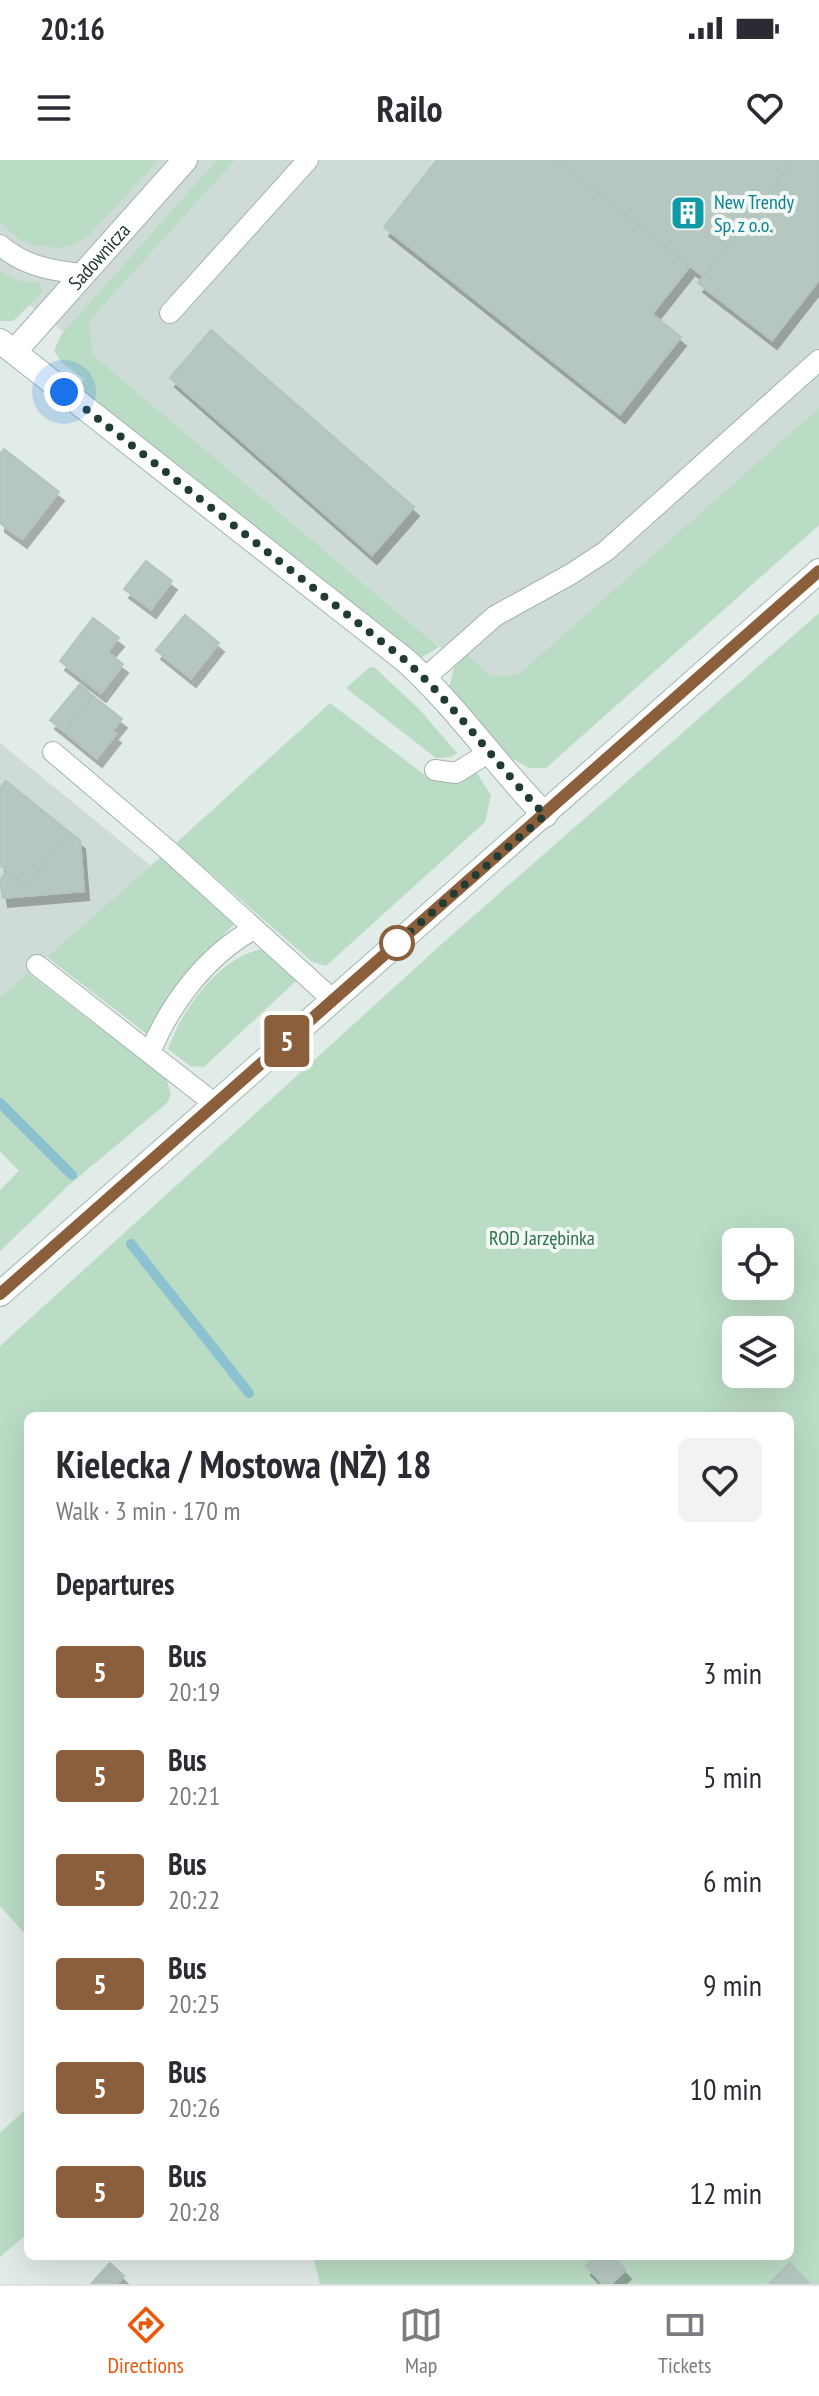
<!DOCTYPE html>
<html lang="en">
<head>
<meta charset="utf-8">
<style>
  body { margin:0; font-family:"PT Sans Narrow",sans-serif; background:#f2f2f3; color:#2b2b33; height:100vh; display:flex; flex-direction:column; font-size:30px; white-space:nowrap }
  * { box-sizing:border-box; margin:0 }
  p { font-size:26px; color:#7c7c81 }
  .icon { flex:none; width:44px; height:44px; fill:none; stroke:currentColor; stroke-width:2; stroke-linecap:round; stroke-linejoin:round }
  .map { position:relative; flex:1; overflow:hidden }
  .side { position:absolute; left:24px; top:1252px; width:770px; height:848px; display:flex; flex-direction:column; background:#fff; border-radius:12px; box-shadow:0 8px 32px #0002 }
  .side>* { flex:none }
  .badge { padding:0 16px; border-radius:6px; font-size:28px; line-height:52px }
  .fabs { position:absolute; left:722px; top:1068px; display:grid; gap:16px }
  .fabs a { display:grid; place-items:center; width:72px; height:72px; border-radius:12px; background:#fff; box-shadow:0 8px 32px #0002; font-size:40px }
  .you { position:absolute; width:40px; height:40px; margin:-20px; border:6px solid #fff; border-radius:50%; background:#1a73e8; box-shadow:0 0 0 12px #1a73e833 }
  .map>.badge { position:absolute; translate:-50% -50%; box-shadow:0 0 0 4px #fff }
  h2 { padding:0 32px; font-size:30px; line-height:72px }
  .round { display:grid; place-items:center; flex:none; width:84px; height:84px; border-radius:12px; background:#f2f2f3 }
  .overview { display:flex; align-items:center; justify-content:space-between; height:136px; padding:0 32px }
  h1 { font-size:38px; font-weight:600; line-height:60px }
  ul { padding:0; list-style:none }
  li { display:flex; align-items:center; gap:24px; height:104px; padding:0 32px }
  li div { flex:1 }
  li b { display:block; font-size:30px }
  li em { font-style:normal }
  li .badge { min-width:88px; font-weight:700; text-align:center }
  .status { display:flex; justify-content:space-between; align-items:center; height:56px; padding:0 40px; background:#fff; direction:ltr }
  .status svg { height:22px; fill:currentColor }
  header { display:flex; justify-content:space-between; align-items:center; height:104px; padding:0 32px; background:#fff; font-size:36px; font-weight:600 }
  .dock { display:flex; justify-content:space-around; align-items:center; height:112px; border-top:2px solid #e1e1e2; background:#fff; font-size:22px; color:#7c7c81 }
  .dock a { display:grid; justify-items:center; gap:4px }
  .dock .current { color:#ea580c }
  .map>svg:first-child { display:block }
</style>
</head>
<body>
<div class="status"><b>20:16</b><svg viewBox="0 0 49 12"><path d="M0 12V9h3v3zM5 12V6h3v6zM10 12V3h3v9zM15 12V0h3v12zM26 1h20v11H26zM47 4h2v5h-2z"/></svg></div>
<header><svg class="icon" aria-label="menu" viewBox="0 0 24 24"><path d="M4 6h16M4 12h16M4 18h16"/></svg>Railo<svg class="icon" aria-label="heart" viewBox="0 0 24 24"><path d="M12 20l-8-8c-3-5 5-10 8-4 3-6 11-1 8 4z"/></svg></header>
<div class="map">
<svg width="819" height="2124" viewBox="0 0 819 2124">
  <defs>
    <filter id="shadow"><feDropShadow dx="5" dy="9" stdDeviation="0" flood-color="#0004"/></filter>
  </defs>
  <rect width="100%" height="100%" fill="#e1ebe7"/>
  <g fill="#cfdbd6">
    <polygon points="0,0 819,0 819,264 524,526 487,527 92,194 0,122"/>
    <polygon points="0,583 151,706 0,838"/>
  </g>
  <g fill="#badcc4" fill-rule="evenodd">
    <polygon points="0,0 159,0 87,77 74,84 61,88 32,85 17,78 0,62"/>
    <polygon points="217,0 235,0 89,161 92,194 439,487 419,499 78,227 84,219 62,203 54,191 61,175"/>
    <polygon points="0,111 20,121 39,123 42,129 41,134 13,161 0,161"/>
    <polygon points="819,248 819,365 546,608 529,608 510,597 449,527 456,501 467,494 491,516 518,515"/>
    <path d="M819,453V2124H320L313,2096H790V1256H28V1777L0,1746V1186L445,781ZM736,1082H780V1126H736ZM736,1170H780V1214H736Z"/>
    <polygon points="374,507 420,550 457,593 451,597 436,598 346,528 369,508"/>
    <path d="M330,543L430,619C448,625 461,622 476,612L491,635L485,662L326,806L311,801L176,683Z"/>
    <polygon points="163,695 235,763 178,823 148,875 47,797"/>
    <path d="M263,789L298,819L204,907L190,906L168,889C181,851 220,795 263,789Z"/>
    <polygon points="28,813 166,919 171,934 167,943 69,1025 0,1091 0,1030 19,1011 0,991 0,838"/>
    <polygon points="28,1947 28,2073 0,2097 0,1973"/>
  </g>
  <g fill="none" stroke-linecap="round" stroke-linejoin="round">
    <g stroke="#8ac2cf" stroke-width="10">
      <polyline points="0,943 72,1015"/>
      <polyline points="131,1084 249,1233"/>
    </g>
  </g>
  <g fill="#b6c6c0" stroke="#b3c5be" stroke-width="2" filter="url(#shadow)">
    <polygon points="437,0 556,0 690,106 652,154 681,177 620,254 384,67"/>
    <polygon points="556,0 794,0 703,116"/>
    <polygon points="794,0 819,0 819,120 772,180 698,123"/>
    <polygon points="211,170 414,347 372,395 170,218"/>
    <polygon points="4,289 59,332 22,379 0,363 0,294"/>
    <polygon points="146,401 172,421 151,449 124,429"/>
    <polygon points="185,455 219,483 191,518 156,490"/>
    <polygon points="93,458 119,478 107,492 123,504 101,533 60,501"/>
    <polygon points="80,524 93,536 64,571 50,560"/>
    <polygon points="93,536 122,559 112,571 116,574 97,598 64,571"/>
    <polygon points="6,621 69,672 26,726 0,705 0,628"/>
    <polygon points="69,672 80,680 84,731 3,738 0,720 7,711 26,726"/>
    <polygon points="596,2096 612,2096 626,2110 611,2124 603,2124 586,2106"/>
    <polygon points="110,2103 124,2116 117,2124 91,2124"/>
    <polygon points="790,2103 810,2124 769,2124"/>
  </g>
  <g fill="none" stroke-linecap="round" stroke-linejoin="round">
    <defs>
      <g id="lane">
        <path d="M0,85C24,106 52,111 84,114"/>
        <polyline points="170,153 308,0"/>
        <polyline points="425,518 495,456 571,414 606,391 819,200"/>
        <polyline points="53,592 168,690 333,840"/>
        <polyline points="435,610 456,613 488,593"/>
        <polyline points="37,805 215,944"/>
        <path d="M150,893C170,843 207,795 254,769"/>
      </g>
      <g id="street">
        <path d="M0,181L405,500C457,547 496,605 545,655"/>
        <path id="s1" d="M14,192L185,0"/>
      </g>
      <polyline id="secondary" points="0,1134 819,411"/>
    </defs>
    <use href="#lane" stroke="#a4b3ae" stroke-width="22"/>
    <use href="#street" stroke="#a4b3ae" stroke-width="26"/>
    <use href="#secondary" stroke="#a0b7af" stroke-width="26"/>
    <use href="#lane" stroke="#fff" stroke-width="20"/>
    <use href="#street" stroke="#fff" stroke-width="24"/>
    <use href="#secondary" stroke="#fff" stroke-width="24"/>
  </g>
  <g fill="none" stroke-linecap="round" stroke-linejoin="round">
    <defs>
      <polyline id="line" points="0,1134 819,411"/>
    </defs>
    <use href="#line" stroke="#fff" stroke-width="18"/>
    <use href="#line" stroke="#8b5e3c" stroke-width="12"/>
    <path stroke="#223b35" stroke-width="8" stroke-dasharray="0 14.4" d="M64,232L405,500C457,547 496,605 545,655L397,783"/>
  </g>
  <defs>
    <symbol id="building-square" viewBox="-11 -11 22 22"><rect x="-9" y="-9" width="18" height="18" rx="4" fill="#0f9aa8" stroke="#f1f8f5"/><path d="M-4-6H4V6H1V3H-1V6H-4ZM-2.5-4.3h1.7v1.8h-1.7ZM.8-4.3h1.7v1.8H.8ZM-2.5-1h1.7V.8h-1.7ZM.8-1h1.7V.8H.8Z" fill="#fff"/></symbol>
  </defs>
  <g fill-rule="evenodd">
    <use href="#building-square" x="668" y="33" width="40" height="40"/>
  </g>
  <circle fill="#fff" stroke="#8b5e3c" stroke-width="4" cx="397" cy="783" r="16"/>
  <g text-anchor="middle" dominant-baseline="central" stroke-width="8" stroke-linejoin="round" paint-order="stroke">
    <g font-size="20" fill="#0d838f" stroke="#f1f8f5" text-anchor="start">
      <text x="714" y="42">New Trendy<tspan x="714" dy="23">Sp. z o.o.</tspan></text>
    </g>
    <g font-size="20" fill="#223b35" stroke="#f1f8f5">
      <text stroke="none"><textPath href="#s1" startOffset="128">Sadownicza</textPath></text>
    </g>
    <g font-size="20" fill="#2d714a" stroke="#f1f8f5">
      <text x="542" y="1078">ROD Jarzębinka</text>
    </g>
  </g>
</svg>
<div class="fabs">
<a><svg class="icon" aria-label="locate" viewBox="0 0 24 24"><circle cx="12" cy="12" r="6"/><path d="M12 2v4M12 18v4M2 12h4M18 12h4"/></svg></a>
<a><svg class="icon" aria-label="layers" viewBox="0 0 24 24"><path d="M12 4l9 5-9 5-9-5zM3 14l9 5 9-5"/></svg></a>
</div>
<div class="you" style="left:64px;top:232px"></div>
<b class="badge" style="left:287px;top:881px;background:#8b5e3c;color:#fff">5</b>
<section class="side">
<div class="overview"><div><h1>Kielecka / Mostowa (NŻ) 18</h1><p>Walk · 3 min · 170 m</p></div><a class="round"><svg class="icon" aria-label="heart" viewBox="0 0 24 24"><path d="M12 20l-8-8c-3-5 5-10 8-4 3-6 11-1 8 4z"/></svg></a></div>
<h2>Departures</h2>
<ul>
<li><span class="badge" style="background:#8b5e3c;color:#fff">5</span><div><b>Bus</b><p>20:19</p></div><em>3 min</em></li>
<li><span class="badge" style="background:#8b5e3c;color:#fff">5</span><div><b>Bus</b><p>20:21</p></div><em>5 min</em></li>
<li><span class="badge" style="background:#8b5e3c;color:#fff">5</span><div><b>Bus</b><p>20:22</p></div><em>6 min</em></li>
<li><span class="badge" style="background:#8b5e3c;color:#fff">5</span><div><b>Bus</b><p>20:25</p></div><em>9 min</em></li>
<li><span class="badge" style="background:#8b5e3c;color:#fff">5</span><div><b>Bus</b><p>20:26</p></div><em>10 min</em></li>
<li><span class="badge" style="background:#8b5e3c;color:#fff">5</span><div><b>Bus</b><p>20:28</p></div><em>12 min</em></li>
</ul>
</section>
</div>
<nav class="dock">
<a class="current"><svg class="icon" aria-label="directions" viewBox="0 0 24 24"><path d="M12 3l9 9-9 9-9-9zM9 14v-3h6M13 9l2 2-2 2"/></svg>Directions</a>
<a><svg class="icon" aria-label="map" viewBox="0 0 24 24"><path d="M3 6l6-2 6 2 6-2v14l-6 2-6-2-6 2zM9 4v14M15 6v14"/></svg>Map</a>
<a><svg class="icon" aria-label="tickets" viewBox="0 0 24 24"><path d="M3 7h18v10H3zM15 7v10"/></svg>Tickets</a>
</nav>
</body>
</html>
